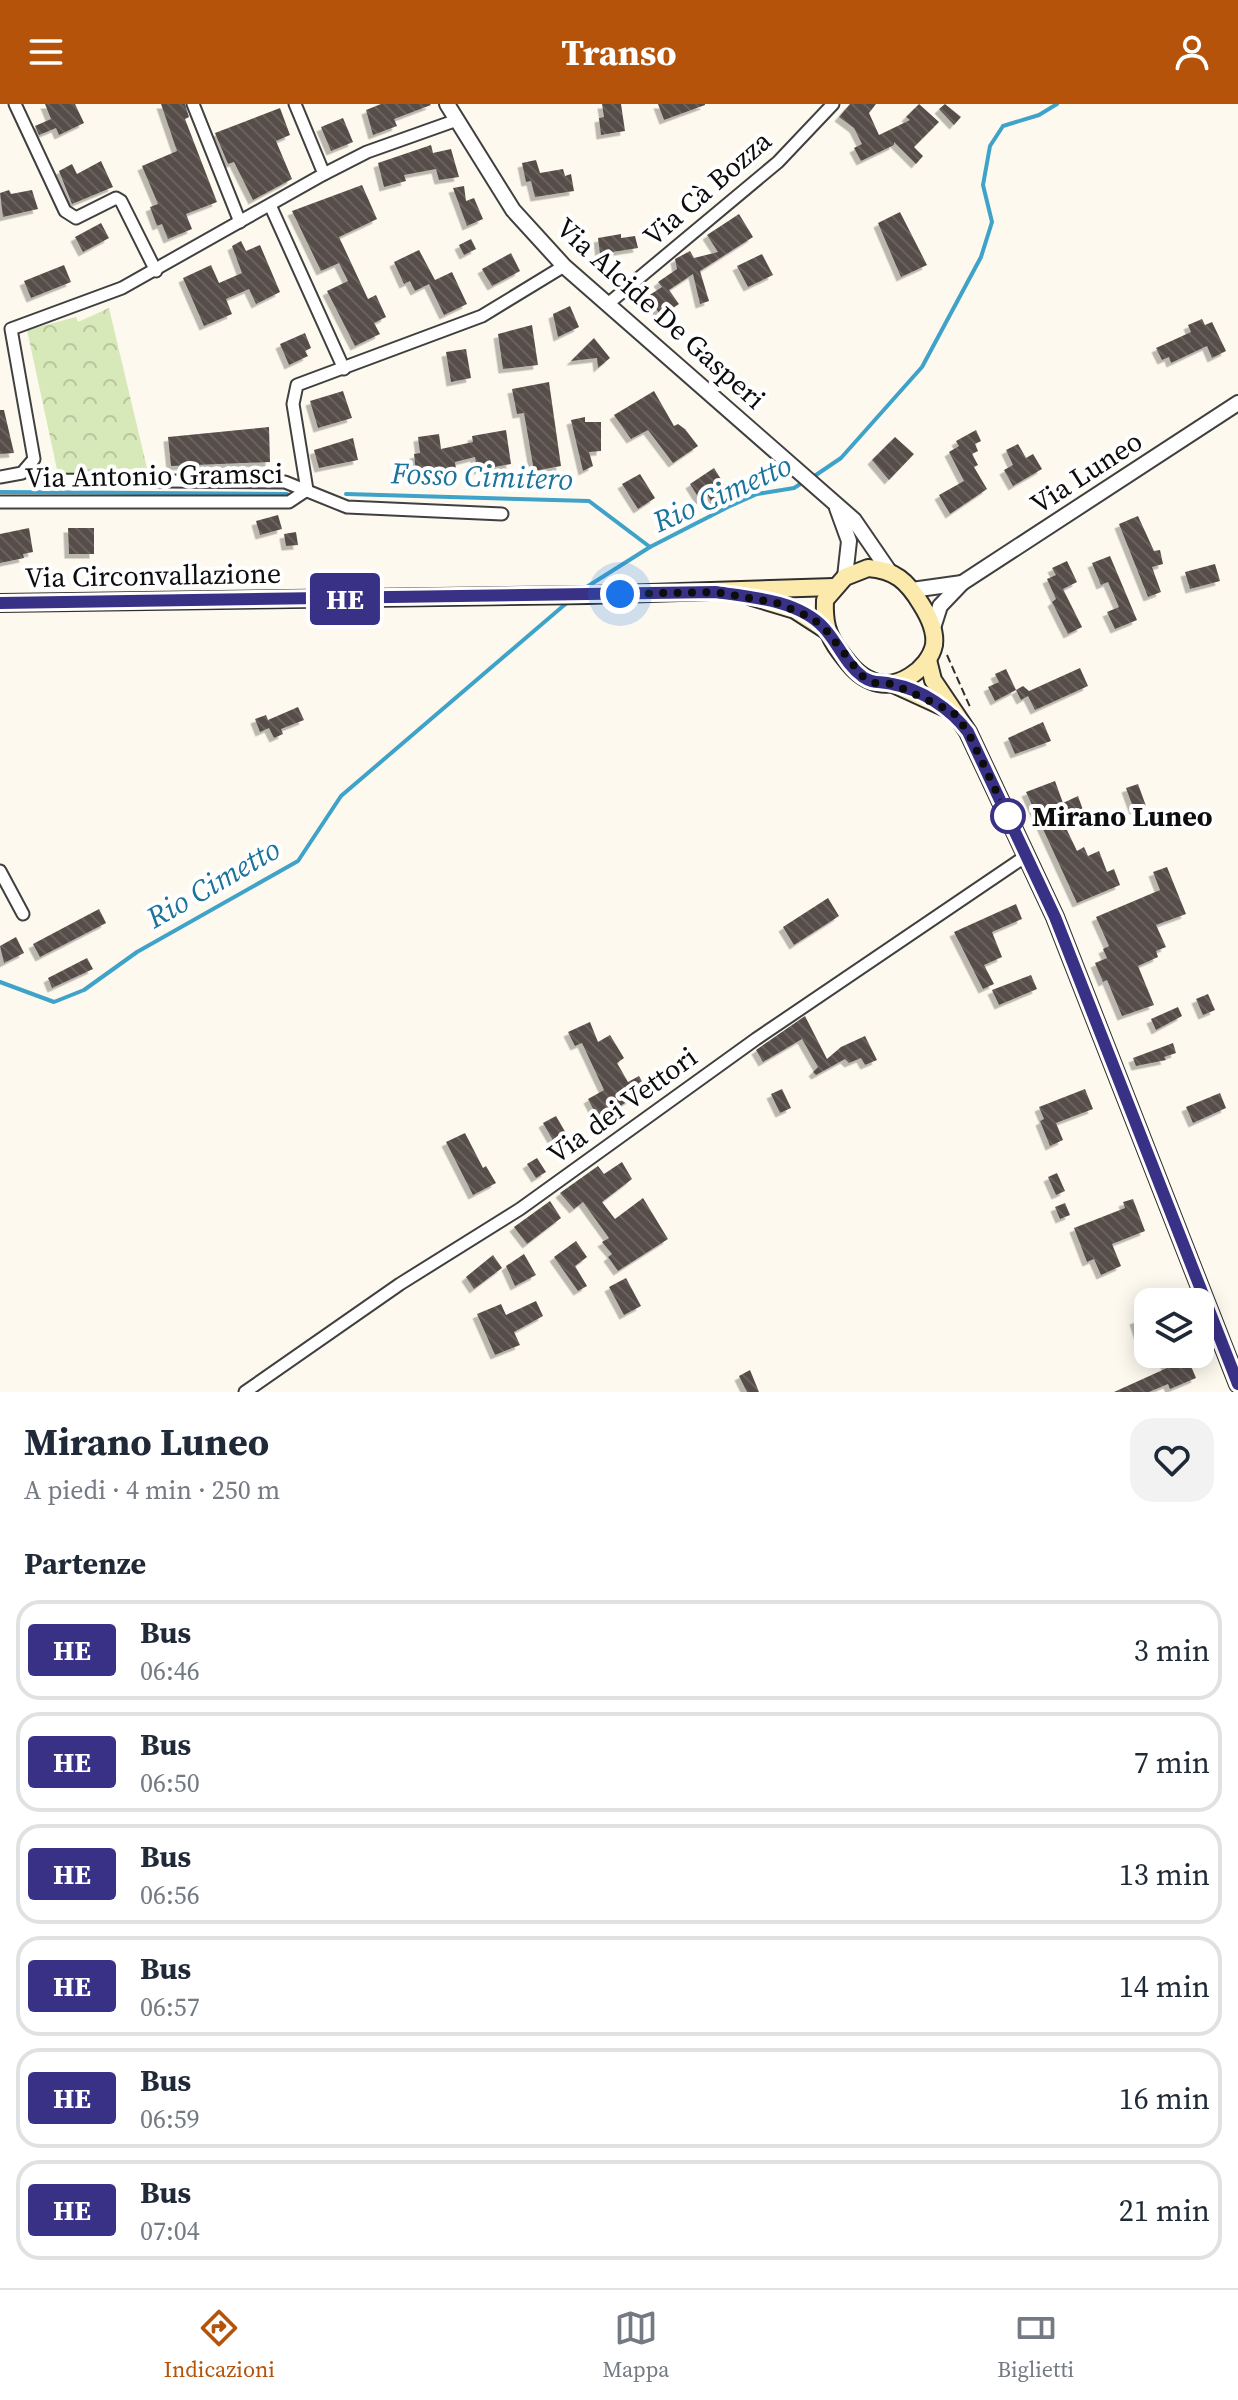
<!DOCTYPE html>
<html lang="it">
<head>
<meta charset="utf-8">
<style>
  body { margin:0; font-family:"Source Serif 4",serif; background:#f2f2f3; color:#1f2937; height:100vh; display:flex; flex-direction:column; font-size:30px; white-space:nowrap }
  * { box-sizing:border-box; margin:0 }
  p { font-size:26px; color:#747a83 }
  .icon { flex:none; width:44px; height:44px; fill:none; stroke:currentColor; stroke-width:2; stroke-linecap:round; stroke-linejoin:round }
  .map { position:relative; height:1288px; overflow:hidden }
  .sheet { display:flex; flex-direction:column; background:#fff; flex:1 }
  .sheet>* { flex:none }
  .badge { padding:0 16px; border-radius:6px; font-size:28px; line-height:52px }
  .buttons { position:absolute; left:1134px; top:1184px; display:grid; gap:16px }
  .buttons a { display:grid; place-items:center; width:80px; height:80px; border-radius:16px; background:#fff; box-shadow:0 4px 20px #0003; font-size:40px }
  .you { position:absolute; width:40px; height:40px; margin:-20px; border:6px solid #fff; border-radius:50%; background:#1a73e8; box-shadow:0 0 0 12px #1a73e833 }
  .map>.badge { position:absolute; translate:-50% -50%; box-shadow:0 0 0 4px #fff }
  h2 { padding:0 24px; font-size:30px; line-height:72px }
  .round { display:grid; place-items:center; flex:none; width:84px; height:84px; border-radius:24px; background:#f2f2f3 }
  .summary { display:flex; align-items:center; justify-content:space-between; height:136px; padding:0 24px }
  h1 { font-size:38px; font-weight:700; line-height:60px }
  ul { padding:0; list-style:none }
  li { display:flex; align-items:center; gap:24px; height:100px; margin:0 16px 12px; padding:0 8px; border:4px solid #e0e1e3; border-radius:24px }
  li div { flex:1 }
  li b { display:block; font-size:30px }
  li em { font-style:normal }
  li .badge { min-width:88px; font-weight:700; text-align:center }
  header { display:flex; justify-content:space-between; align-items:center; height:104px; padding:0 24px; background:#b45309; color:#fff; font-size:36px; font-weight:700 }
  .menu { display:flex; justify-content:space-around; align-items:center; height:112px; border-top:2px solid #e0e1e3; background:#fff; font-size:22px; color:#747a83 }
  .menu a { display:grid; justify-items:center; gap:4px }
  .menu .active { color:#b45309 }
  .map>svg:first-child { display:block }
</style>
</head>
<body>
<header><svg class="icon" aria-label="menu" viewBox="0 0 24 24"><path d="M4 6h16M4 12h16M4 18h16"/></svg>Transo<svg class="icon" aria-label="person" viewBox="0 0 24 24"><circle cx="12" cy="8" r="4"/><path d="M4 21q1-7 8-7t8 7"/></svg></header>
<div class="map">
<svg width="1238" height="1288" viewBox="0 0 1238 1288">
  <defs>
    <pattern id="park-crowns" width="20" height="18" patternUnits="userSpaceOnUse" patternTransform="scale(2)"><rect width="20" height="18" fill="#d7e8b9"/><path d="M2 6a3 3 0 1 1 6 0M12 15a3 3 0 1 1 6 0" fill="none" stroke="#b7c69e"/></pattern>
    <pattern id="building-back-hatch" width="6" height="6" patternUnits="userSpaceOnUse" patternTransform="scale(2)"><rect width="6" height="6" fill="#564d4a"/><path d="M-1 5l2 2M0 0l6 6M5-1l2 2" fill="none" stroke="#696260"/></pattern>
    <filter id="shadow"><feDropShadow dx="-4.5" dy="4.5" stdDeviation="0" flood-color="#0004"/></filter>
  </defs>
  <rect width="100%" height="100%" fill="#fef9ee"/>
  <polygon fill="url(#park-crowns)" points="109,204 147,364 58,370 27,226 76,213 78,218"/>
  <g fill="none" stroke-linecap="round" stroke-linejoin="round">
    <g stroke="#3ea2c9" stroke-width="4">
      <polyline points="813,373 841,354 922,263 981,153 992,118 983,81 990,42 1003,22 1039,11 1057,0"/>
      <polyline points="0,388 287,390"/>
      <polyline points="346,390 589,397 650,443"/>
      <polyline points="585,484 650,443 728,403 757,390 794,384 805,377"/>
      <polyline points="0,878 54,898 84,886 137,848 298,757 341,692 569,497"/>
    </g>
  </g>
  <g fill="url(#building-back-hatch)" filter="url(#shadow)">
    <polygon points="45,0 75,0 84,19 59,31 56,24 39,31 35,22 51,15"/>
    <polygon points="161,0 185,0 189,13 185,15 217,98 186,110 192,125 168,135 162,120 157,122 150,103 158,100 142,62 177,47"/>
    <polygon points="381,0 430,0 431,1 394,15 397,22 373,31 366,6"/>
    <polygon points="602,0 621,0 625,27 601,31 599,14 604,13"/>
    <polygon points="658,0 705,0 705,1 664,16"/>
    <polygon points="850,0 876,0 869,9 879,31 910,16 906,13 919,0 939,18 914,43 923,52 916,60 894,38 894,41 861,57 854,44 862,40 854,24 839,13"/>
    <polygon points="945,0 961,13 954,21 939,5"/>
    <polygon points="280,4 290,31 276,37 292,75 253,96 234,58 228,60 215,29"/>
    <polygon points="343,14 353,38 331,47 321,23"/>
    <polygon points="431,41 433,49 451,45 459,73 439,76 436,65 404,71 406,77 384,83 378,59"/>
    <polygon points="536,56 540,69 563,65 565,72 571,70 574,87 535,93 531,77 526,78 522,59"/>
    <polygon points="101,57 113,83 72,100 59,67 72,60 77,70"/>
    <polygon points="362,81 377,115 339,133 368,195 376,191 386,213 374,219 380,230 355,242 327,187 348,177 339,159 321,167 292,107"/>
    <polygon points="464,82 466,97 474,94 483,115 467,122 453,84"/>
    <polygon points="9,86 11,90 32,86 38,105 3,113 0,89"/>
    <polygon points="900,108 927,161 901,173 878,119"/>
    <polygon points="739,110 753,133 700,167 709,197 700,200 693,170 669,186 679,200 661,212 648,192 662,183 658,178 677,165 675,155 690,147 694,154 718,148 707,131"/>
    <polygon points="101,119 109,134 83,148 75,133"/>
    <polygon points="621,130 621,134 635,132 638,144 600,150 598,134"/>
    <polygon points="471,135 476,145 464,151 459,141"/>
    <polygon points="241,137 246,147 260,141 280,188 256,200 249,185 226,195 232,210 204,222 183,174 211,161 219,179 242,169 232,142"/>
    <polygon points="419,146 435,176 452,168 467,200 444,211 429,180 415,187 410,177 404,180 394,158"/>
    <polygon points="511,149 520,167 492,182 482,165"/>
    <polygon points="762,150 773,171 748,183 737,162"/>
    <polygon points="64,161 71,178 31,194 24,177"/>
    <polygon points="570,202 579,223 558,233 553,210"/>
    <polygon points="1202,215 1205,221 1212,218 1226,247 1212,254 1207,242 1171,259 1169,253 1162,256 1156,244 1191,228 1188,221"/>
    <polygon points="532,221 538,261 503,265 498,230"/>
    <polygon points="305,229 311,244 305,247 308,252 289,261 280,240"/>
    <polygon points="594,234 610,254 598,264 597,254 571,257"/>
    <polygon points="466,245 471,274 451,278 446,248"/>
    <polygon points="549,278 561,362 534,367 524,309 517,310 512,285"/>
    <polygon points="343,287 352,314 318,324 310,297"/>
    <polygon points="654,287 674,322 678,320 685,325 698,342 673,359 648,326 631,335 614,311"/>
    <polygon points="0,306 4,306 14,349 0,350"/>
    <polygon points="585,313 585,318 601,318 601,347 589,348 593,362 583,367 571,316"/>
    <polygon points="269,323 270,358 171,362 168,333"/>
    <polygon points="506,326 511,360 477,366 475,353 455,358 456,365 440,368 441,372 417,377 414,350 420,349 418,333 439,330 441,345 473,338 472,332"/>
    <polygon points="976,326 981,337 975,340 978,347 972,350 978,361 974,363 987,385 950,410 939,391 964,377 949,348 959,342 956,337"/>
    <polygon points="895,333 914,350 889,376 872,356"/>
    <polygon points="353,334 358,356 319,364 314,346"/>
    <polygon points="1018,340 1026,354 1033,350 1042,365 1013,382 1004,366 1013,361 1006,346"/>
    <polygon points="714,364 729,388 712,399 708,392 700,396 690,380"/>
    <polygon points="640,370 655,394 638,405 622,380"/>
    <polygon points="278,411 282,425 260,431 256,417"/>
    <polygon points="1138,412 1154,447 1160,446 1163,460 1152,463 1161,488 1148,493 1119,420"/>
    <polygon points="29,424 33,448 23,450 24,454 0,459 0,430"/>
    <polygon points="68,424 94,424 94,450 69,450"/>
    <polygon points="296,428 298,441 286,442 284,430"/>
    <polygon points="1110,452 1137,516 1115,525 1107,508 1119,503 1108,478 1101,481 1092,459"/>
    <polygon points="1067,457 1077,478 1063,485 1082,523 1068,530 1052,498 1056,495 1047,475 1056,471 1052,464"/>
    <polygon points="1215,460 1220,477 1190,485 1185,468"/>
    <polygon points="1080,564 1088,582 1035,606 1028,592 1021,596 1016,586 1023,582 1029,587"/>
    <polygon points="1006,565 1016,586 995,597 988,583 999,578 995,570"/>
    <polygon points="298,603 304,616 281,625 283,630 274,634 269,624 260,628 255,615 266,611 268,616"/>
    <polygon points="1043,618 1051,637 1015,650 1008,634"/>
    <polygon points="1055,677 1063,699 1078,692 1083,706 1071,711 1075,720 1066,724 1077,747 1084,743 1088,752 1099,747 1107,768 1114,765 1120,781 1077,799 1026,688"/>
    <polygon points="1138,680 1146,702 1134,706 1126,684"/>
    <polygon points="1167,763 1186,810 1156,821 1166,843 1156,847 1158,853 1138,862 1154,901 1122,912 1107,876 1103,878 1095,859 1107,854 1103,845 1109,842 1096,813 1160,786 1153,768"/>
    <polygon points="828,794 839,812 794,841 783,823"/>
    <polygon points="1016,800 1022,815 992,828 1002,853 984,861 994,880 983,885 954,828"/>
    <polygon points="99,805 106,819 40,853 33,840"/>
    <polygon points="16,833 24,849 4,859 0,842"/>
    <polygon points="87,854 93,865 52,884 48,874"/>
    <polygon points="1031,871 1037,885 999,901 992,886"/>
    <polygon points="1208,890 1215,906 1203,911 1196,895"/>
    <polygon points="1178,903 1182,912 1156,926 1151,915"/>
    <polygon points="805,912 827,955 841,943 865,932 877,956 865,961 861,954 849,959 845,955 816,971 813,968 818,963 802,935 763,958 756,946"/>
    <polygon points="590,918 598,938 610,931 624,954 617,959 628,978 639,972 646,985 599,1016 588,995 604,986 582,939 575,942 568,928"/>
    <polygon points="1173,939 1176,949 1164,953 1166,956 1136,962 1133,954"/>
    <polygon points="782,985 791,1004 780,1009 771,990"/>
    <polygon points="1085,985 1093,1005 1056,1019 1063,1036 1050,1042 1040,1017 1044,1015 1039,1003"/>
    <polygon points="1220,989 1226,1004 1193,1019 1186,1003"/>
    <polygon points="556,1012 567,1031 554,1038 543,1019"/>
    <polygon points="465,1029 483,1064 486,1062 496,1079 473,1091 446,1038"/>
    <polygon points="537,1054 546,1068 536,1074 527,1060"/>
    <polygon points="622,1058 632,1075 602,1098 615,1115 643,1094 668,1135 618,1167 608,1153 612,1150 602,1138 609,1134 583,1098 574,1105 560,1089 598,1062 604,1070"/>
    <polygon points="1057,1069 1065,1087 1056,1091 1048,1073"/>
    <polygon points="1133,1095 1145,1127 1112,1140 1121,1162 1101,1171 1094,1155 1087,1158 1074,1124 1125,1104 1123,1098"/>
    <polygon points="550,1097 561,1114 527,1140 514,1123"/>
    <polygon points="1065,1099 1070,1111 1060,1115 1055,1103"/>
    <polygon points="576,1137 587,1153 575,1162 587,1182 578,1187 554,1153"/>
    <polygon points="524,1150 536,1171 515,1182 506,1162"/>
    <polygon points="493,1151 502,1164 474,1185 466,1173"/>
    <polygon points="626,1174 641,1202 624,1211 609,1183"/>
    <polygon points="536,1197 543,1212 514,1228 520,1241 495,1251 477,1210 501,1200 506,1211"/>
    <polygon points="1148,1211 1148,1229 1139,1232 1134,1216"/>
    <polygon points="1175,1250 1188,1255 1196,1274 1170,1285 1168,1280 1149,1288 1114,1288 1167,1264 1163,1255"/>
    <polygon points="750,1266 759,1288 747,1288 739,1272"/>
  </g>
  <g fill="none" stroke-linecap="round" stroke-linejoin="round">
    <defs>
      <g id="minor">
        <polyline points="15,0 65,107 76,114 116,94 121,97 156,167"/>
        <polyline points="193,0 240,118"/>
        <polyline points="295,0 324,70"/>
        <polyline points="270,101 344,265"/>
        <polyline points="609,199 778,58 833,0"/>
        <polyline points="27,365 45,376 285,378 347,403 502,410"/>
        <polyline points="0,373 22,369 34,355 11,225 122,184 324,70 367,48 457,16"/>
        <polyline points="307,386 293,300 297,281 482,212 564,162"/>
        <polyline points="0,398 289,398 307,386"/>
        <polyline points="0,767 23,810"/>
        <polyline points="245,1288 400,1180 520,1105 756,935 1026,752"/>
      </g>
      <g id="tertiary">
        <polyline points="447,0 513,106 564,162 854,416 889,467"/>
        <polyline points="837,404 849,437 845,473"/>
        <polyline points="912,486 962,479"/>
        <polyline points="933,524 940,502 962,479 1238,299"/>
      </g>
      <g id="secondary">
        <path d="M868,464C895,466 907,477 921,500C928,511 936,527 934,541C929,565 896,588 872,577C858,572 849,560 840,548C827,531 824,518 825,496L845,473Z"/>
        <polyline points="752,493 795,506 826,526"/>
        <polyline points="0,499 589,491 834,483"/>
        <polyline points="928,556 933,576 968,628 1055,813 1238,1280"/>
        <polyline points="893,580 952,607"/>
      </g>
    </defs>
    <use href="#minor" stroke="#404040" stroke-width="15"/>
    <use href="#tertiary" stroke="#404040" stroke-width="18"/>
    <use href="#secondary" stroke="#2f2f2f" stroke-width="20"/>
    <polyline stroke="#2f2f2f" stroke-width="2" stroke-dasharray="8 4" stroke-linecap="butt" points="947,551 970,603"/>
    <use href="#minor" stroke="#fff" stroke-width="11"/>
    <use href="#tertiary" stroke="#fff" stroke-width="14"/>
    <use href="#secondary" stroke="#fce9ac" stroke-width="16"/>
  </g>
  <g fill="none" stroke-linecap="round" stroke-linejoin="round">
    <defs>
      <path id="line" d="M0,499L715,488C751,493 798,496 824,524C838,539 845,560 863,573C873,580 880,577 892,580C921,585 951,605 968,628L1055,813L1238,1280"/>
    </defs>
    <use href="#line" stroke="#fff" stroke-width="18"/>
    <use href="#line" stroke="#393185" stroke-width="12"/>
    <polyline stroke="#0d0d0d" stroke-width="8" stroke-dasharray="0 14.4" points="620,490 715,488 777,499 812,514 826,526 862,572 875,579 893,580 953,608 968,628 1008,712"/>
  </g>
  <circle fill="#fff" stroke="#393185" stroke-width="4" cx="1008" cy="712" r="16"/>
  <g text-anchor="middle" dominant-baseline="central" stroke-width="8" stroke-linejoin="round" paint-order="stroke">
    <g font-size="28" fill="#0d0d0d" stroke="#fff">
      <text transform="translate(707 84) rotate(-41)">Via Cà Bozza</text>
      <text transform="translate(661 209) rotate(42)">Via Alcide De Gasperi</text>
      <text transform="translate(1086 368) rotate(-33)">Via Luneo</text>
      <text transform="translate(154 371) rotate(-1)">Via Antonio Gramsci</text>
      <text transform="translate(153 471) rotate(-1)">Via Circonvallazione</text>
      <text transform="translate(622 1001) rotate(-36)">Via dei Vettori</text>
    </g>
    <g font-size="28" font-weight="bold" fill="#0d0d0d" stroke="#fff" text-anchor="start">
      <text x="1032" y="712">Mirano Luneo</text>
    </g>
    <g font-size="30" font-style="italic" fill="#1b739b" stroke="#fff">
      <text transform="translate(482 372) rotate(2)">Fosso Cimitero</text>
      <text transform="translate(722 389) rotate(-24)">Rio Cimetto</text>
      <text transform="translate(213 779) rotate(-30)">Rio Cimetto</text>
    </g>
  </g>
</svg>
<div class="buttons">
<a><svg class="icon" aria-label="layers" viewBox="0 0 24 24"><path d="M12 4l9 5-9 5-9-5zM3 14l9 5 9-5"/></svg></a>
</div>
<div class="you" style="left:620px;top:490px"></div>
<b class="badge" style="left:345px;top:495px;background:#393185;color:#fff">HE</b>
</div>
<section class="sheet">
<div class="summary"><div><h1>Mirano Luneo</h1><p>A piedi · 4 min · 250 m</p></div><a class="round"><svg class="icon" aria-label="heart" viewBox="0 0 24 24"><path d="M12 20l-8-8c-3-5 5-10 8-4 3-6 11-1 8 4z"/></svg></a></div>
<h2>Partenze</h2>
<ul>
<li><span class="badge" style="background:#393185;color:#fff">HE</span><div><b>Bus</b><p>06:46</p></div><em>3 min</em></li>
<li><span class="badge" style="background:#393185;color:#fff">HE</span><div><b>Bus</b><p>06:50</p></div><em>7 min</em></li>
<li><span class="badge" style="background:#393185;color:#fff">HE</span><div><b>Bus</b><p>06:56</p></div><em>13 min</em></li>
<li><span class="badge" style="background:#393185;color:#fff">HE</span><div><b>Bus</b><p>06:57</p></div><em>14 min</em></li>
<li><span class="badge" style="background:#393185;color:#fff">HE</span><div><b>Bus</b><p>06:59</p></div><em>16 min</em></li>
<li><span class="badge" style="background:#393185;color:#fff">HE</span><div><b>Bus</b><p>07:04</p></div><em>21 min</em></li>
</ul>
</section>
<nav class="menu">
<a class="active"><svg class="icon" aria-label="directions" viewBox="0 0 24 24"><path d="M12 3l9 9-9 9-9-9zM9 14v-3h6M13 9l2 2-2 2"/></svg>Indicazioni</a>
<a><svg class="icon" aria-label="map" viewBox="0 0 24 24"><path d="M3 6l6-2 6 2 6-2v14l-6 2-6-2-6 2zM9 4v14M15 6v14"/></svg>Mappa</a>
<a><svg class="icon" aria-label="tickets" viewBox="0 0 24 24"><path d="M3 7h18v10H3zM15 7v10"/></svg>Biglietti</a>
</nav>
</body>
</html>
